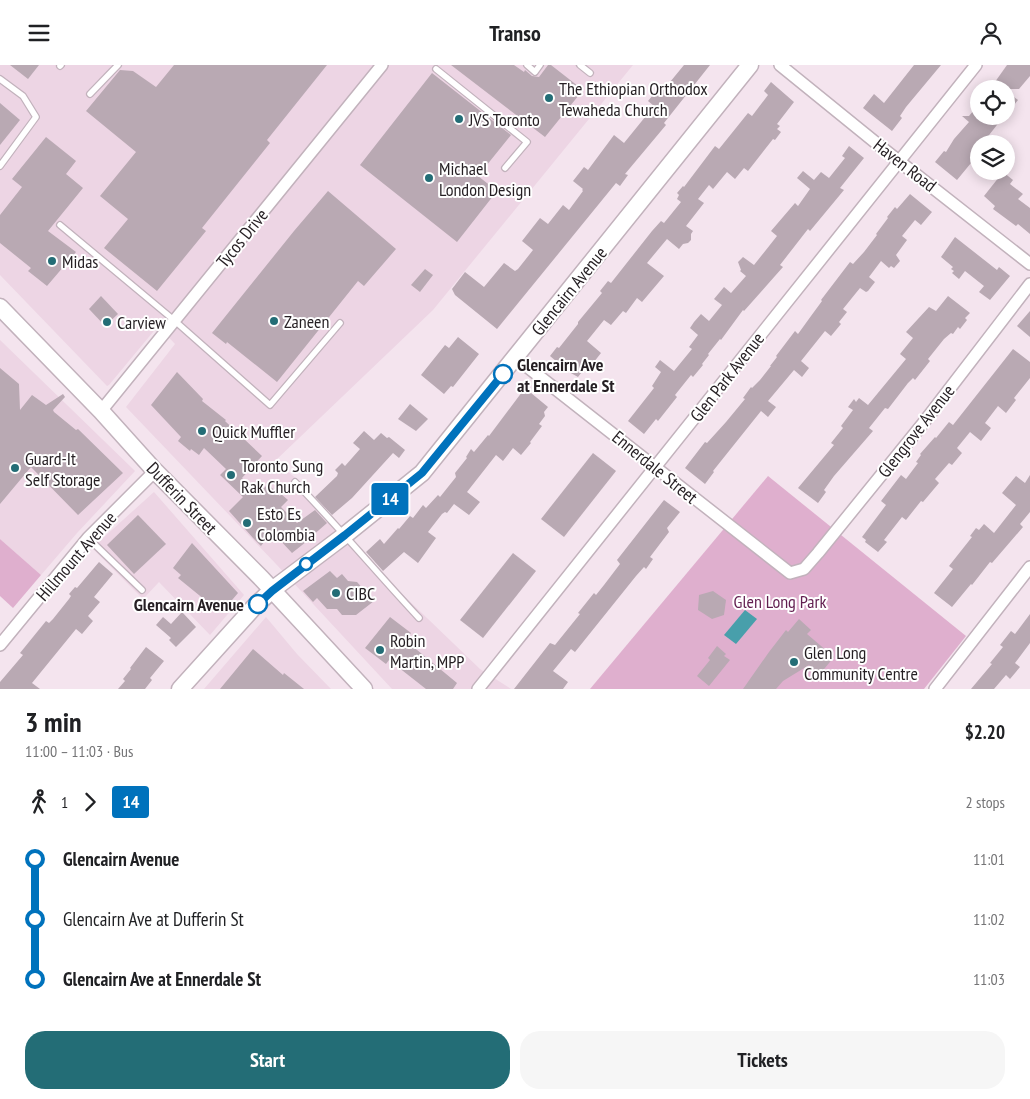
<!DOCTYPE html>
<html lang="en">
<head>
<meta charset="utf-8">
<style>
  body { margin:0; font-family:"PT Sans Narrow",sans-serif; background:#f6f6f6; color:#202124; height:100vh; display:flex; flex-direction:column; font-size:19px; white-space:nowrap }
  * { box-sizing:border-box; margin:0 }
  p { font-size:16px; color:#757577 }
  .icon { flex:none; width:28px; height:28px; fill:none; stroke:currentColor; stroke-width:2; stroke-linecap:round; stroke-linejoin:round }
  .map { position:relative; height:624px; overflow:hidden }
  .details { display:flex; flex-direction:column; background:#fff; flex:1 }
  .details>* { flex:none }
  .badge { padding:0 10px; border-radius:4px; font-size:18px; line-height:32px }
  .controls { position:absolute; left:970px; top:15px; display:grid; gap:10px }
  .controls a { display:grid; place-items:center; width:45px; height:45px; border-radius:50%; background:#fff; box-shadow:0 2px 12px #0003; font-size:25px }
  .map>.badge { position:absolute; translate:-50% -50%; box-shadow:0 0 0 2px #fff }
  .legs { display:flex; align-items:center; gap:8px; height:55px; padding:0 25px; font-size:16px }
  .legs p { margin-inline-start:auto }
  .summary { display:flex; align-items:center; justify-content:space-between; height:85px; padding:0 25px }
  h1 { font-size:28px; font-weight:700; line-height:38px }
  .button { display:flex; gap:10px; margin-top:auto; padding:10px 25px }
  .button a { flex:1; height:58px; border-radius:20px; background:#236d76; color:#fff; font-size:20px; font-weight:700; line-height:58px; text-align:center }
  .button a+a { background:#f6f6f6; color:#202124 }
  ul { padding:0 25px; list-style:none }
  li { display:flex; align-items:center; gap:18px; height:60px; font-size:19px }
  li i { display:grid; place-items:center; width:8px; height:100%; margin:0 6px; background:currentColor }
  li i::after { content:''; width:12px; height:12px; margin:-6px; border:4px solid; border-radius:50%; background:#fff }
  li p { margin-inline-start:auto }
  li:first-child i { background:linear-gradient(#0000 50%,currentColor 0) }
  li:last-child i { background:linear-gradient(currentColor 50%,#0000 0) }
  header { display:flex; justify-content:space-between; align-items:center; height:65px; padding:0 25px; background:#fff; font-size:22px; font-weight:700 }
  .map>svg:first-child { display:block }
</style>
</head>
<body>
<header><svg class="icon" aria-label="menu" viewBox="0 0 24 24"><path d="M4 6h16M4 12h16M4 18h16"/></svg>Transo<svg class="icon" aria-label="person" viewBox="0 0 24 24"><circle cx="12" cy="8" r="4"/><path d="M4 21q1-7 8-7t8 7"/></svg></header>
<div class="map">
<svg width="1030" height="624" viewBox="0 0 1030 624">
  <rect width="100%" height="100%" fill="#f4e4ee"/>
  <g fill="#edd5e4">
    <polygon points="0,0 633,0 433,245 275,396 298,415 335,455 374,502 480,604 511,624 392,624 276,499 126,342 175,279 158,261 109,320 107,321 0,210"/>
    <polygon points="0,275 135,406 77,468 41,510 0,474"/>
    <polygon points="154,427 244,530 210,570 159,517 143,534 92,483"/>
    <polygon points="266,552 297,589 331,624 204,624"/>
  </g>
  <g fill="#dfafce">
    <polygon points="768,411 966,571 924,624 590,624"/>
    <polygon points="0,474 41,510 13,543 0,531"/>
  </g>
  <polygon fill="#489fab" points="745,545 757,554 736,579 724,570"/>
  <g fill="#b9a9b3">
    <polygon points="10,0 39,0 28,14"/>
    <polygon points="174,0 327,0 267,75 270,78 202,163 206,166 157,226 104,183 128,154 100,131 136,87 86,46 120,5 133,6 156,22"/>
    <polygon points="451,0 514,0 524,7 525,5 532,11 539,12 548,0 551,0 583,25 545,72"/>
    <polygon points="684,0 710,0 664,58 666,60 625,109 628,110 620,121 616,118 497,264 455,230 452,224 465,207 484,222 504,198 515,206 518,204 533,185 522,176 540,153 548,159 563,140 569,145 583,126 582,125 583,124 573,116 584,102 588,105 614,70 624,78 654,41 648,36 657,25 661,28"/>
    <polygon points="914,0 941,0 906,42 900,51 902,53 892,66 863,43 874,29 884,38"/>
    <polygon points="1007,0 1030,0 1030,11 1019,24 990,24"/>
    <polygon points="432,8 511,70 478,111 497,126 457,177 360,100"/>
    <polygon points="771,17 794,37 777,59 780,61 777,64 781,67 775,75 773,74 748,106 744,103 735,114 727,107 713,124 709,120 698,134 704,138 686,161 693,166 691,169 691,175 688,178 683,179 679,184 667,174 647,198 664,211 642,237 637,233 626,248 623,246 611,260 604,255 587,276 601,288 590,302 587,300 578,312 569,307 550,291 557,282 559,283 578,259 578,257 602,228 600,226 608,216 611,218 652,166 661,156 664,158 681,137 677,134 679,130 677,128 683,121 684,122 715,81 719,84 748,48 752,51 768,30 764,26"/>
    <polygon points="1006,26 1018,35 1006,50"/>
    <polygon points="0,38 20,55 0,80"/>
    <polygon points="979,39 979,51 1004,51 982,79 979,79 979,92 973,100 971,98 957,115 935,97 944,86 946,87 954,74 969,57 962,51 969,51"/>
    <polygon points="46,72 76,96 66,109 83,123 48,166 76,187 47,221 28,206 31,203 0,178 0,150 22,122 12,114"/>
    <polygon points="849,81 864,93 840,123 844,125 810,166 808,164 780,200 783,202 775,211 744,246 743,245 721,275 720,274 708,289 709,290 702,299 703,300 693,312 691,310 675,330 677,332 658,356 656,354 644,369 628,356 654,323 652,321 661,307 655,302 660,295 674,306 692,284 689,282 698,270 690,263 694,257 701,249 709,256 722,240 714,234 724,222 731,228 746,211 740,206 741,205 738,197 743,192 754,200 777,171 771,166 795,138 798,141 810,124 797,113 803,106 814,115 821,107 829,113 845,93 842,91"/>
    <polygon points="1003,107 1013,115 1010,119 1023,129 1018,134 1030,143 1030,169 1018,159 1016,161 993,144 995,141 984,131"/>
    <polygon points="328,126 396,184 364,221 358,216 277,317 227,277 226,279 212,268 294,166"/>
    <polygon points="910,129 932,147 921,160 915,155 902,171 907,175 896,190 900,196 894,203 891,201 889,203 881,196 869,212 875,217 868,226 866,227 860,223 843,244 847,247 839,257 841,259 831,271 825,266 801,296 809,303 802,312 794,305 768,336 776,342 768,352 761,346 713,406 714,407 705,419 685,403 705,377 707,378 726,357 745,334 743,333 751,322 752,323 760,315 771,301 770,301 777,292 776,291 795,266 798,269 811,251 822,236 821,235 850,197 853,199 864,187 877,170 876,169 888,153 887,152 895,142 897,144"/>
    <polygon points="955,172 997,205 999,202 1010,211 990,235 979,227 984,221 965,206 959,214 952,208 954,206 951,204 953,202 941,192"/>
    <polygon points="425,204 433,210 420,227 411,220"/>
    <polygon points="101,231 118,249 105,261 89,244"/>
    <polygon points="948,231 970,248 965,253 967,255 960,264 958,262 953,269 951,268 944,274 928,294 930,296 915,315 913,313 908,318 888,344 885,343 869,363 873,366 834,411 824,425 826,427 818,438 798,423 834,380 831,378 843,363 841,361 853,345 848,342 854,334 856,337 859,333 868,340 906,294 900,289 913,273 906,267 929,242 936,246"/>
    <polygon points="1030,246 1030,272 1017,261"/>
    <polygon points="458,272 479,289 453,322 451,321 444,329 421,310 445,280 449,283"/>
    <polygon points="1013,284 1030,297 1030,313 1014,333 1016,335 1006,348 998,341 985,358 991,363 981,376 970,367 957,383 962,388 952,400 949,398 935,414 939,418 923,437 921,436 906,455 902,452 884,475 887,477 878,487 865,477 866,475 862,472 886,440 881,436 901,410 906,414 918,398 916,397 921,390 920,389 935,372 936,373 949,357 953,360"/>
    <polygon points="0,303 19,319 20,345 32,330 46,340 63,329 65,332 53,345 54,347 76,365 78,364 123,408 78,450 31,402 0,439"/>
    <polygon points="177,307 203,334 202,336 226,355 225,356 262,391 242,413 258,429 268,419 280,431 281,429 288,435 281,442 297,458 315,445 327,458 311,472 311,473 292,488 278,473 277,475 270,469 261,481 253,473 229,446 243,432 220,410 226,404 204,383 199,390 191,384 190,386 178,376 181,372 151,340"/>
    <polygon points="525,323 548,342 544,347 545,351 539,359 542,361 530,377 531,378 521,390 513,383 503,396 496,390 467,427 480,437 469,450 454,439 447,448 445,447 442,449 428,467 436,473 418,498 404,487 383,506 366,487 380,474 384,479 398,463 399,464 410,451 413,453 423,440 426,443 438,430 440,432 456,412 455,408 467,393 466,392 471,384 474,387 488,370 489,371"/>
    <polygon points="410,339 428,354 416,366 398,354"/>
    <polygon points="364,366 374,375 381,368 387,373 389,372 405,385 399,393 393,388 352,433 332,450 315,432 337,411 338,408 335,405 342,398 345,401 360,384 353,378"/>
    <polygon points="593,388 616,406 564,472 541,454"/>
    <polygon points="1030,410 1030,447 1020,459 1023,462 992,498 990,497 972,520 971,519 952,542 934,528 953,504 949,501 972,472 970,471 976,463 979,465 984,459 994,468 1016,440 1002,428 1016,411 1025,418"/>
    <polygon points="664,435 680,447 667,463 669,467 650,492 653,494 646,504 644,502 636,511 575,587 571,584 553,606 568,617 563,624 514,624 550,578 555,580 580,549 578,548 594,528 596,530 604,520 620,499 617,495"/>
    <polygon points="138,450 166,479 134,509 107,480"/>
    <polygon points="192,478 238,528 221,548 178,513 181,510 173,503"/>
    <polygon points="513,488 536,506 483,573 460,555"/>
    <polygon points="99,497 113,509 94,532 100,537 88,551 93,556 82,569 76,564 32,618 40,624 0,624 0,617 23,590 20,588 46,556 49,558 53,554 69,534 71,531 69,529 75,522 77,523"/>
    <polygon points="330,506 337,513 342,509 348,516 357,517 374,536 356,550 342,550 337,544 327,544 317,533 313,537 303,526"/>
    <polygon points="713,526 726,535 724,550 712,554 698,545 699,530"/>
    <polygon points="182,547 196,562 176,582 169,575 171,573 156,560 163,552 171,559"/>
    <polygon points="1030,549 1030,578 1015,598 1020,602 1010,614 1006,610 994,624 971,624 992,599 990,598 1003,582 1000,580 1011,566 1015,569"/>
    <polygon points="390,552 411,568 405,575 457,618 453,624 426,624 389,595 386,599 365,583"/>
    <polygon points="799,554 811,565 807,569 834,592 820,609 809,600 783,616 776,624 743,624 769,587 786,565 788,567"/>
    <polygon points="717,581 726,589 724,591 730,595 709,621 697,611 710,595 708,593"/>
    <polygon points="146,582 164,596 150,613 152,615 145,624 118,624 125,616 123,614 131,604 130,603"/>
    <polygon points="253,584 283,610 284,608 304,624 220,624"/>
  </g>
  <g fill="none" stroke-linecap="round" stroke-linejoin="round">
    <defs>
      <g id="lane">
        <polyline points="527,0 535,7 540,0"/>
        <polyline points="580,0 590,8"/>
        <polyline points="60,1 61,0"/>
        <polyline points="436,4 527,77 505,103"/>
        <polyline points="0,14 23,31 36,52 0,101"/>
        <polyline points="90,29 118,0"/>
        <polyline points="60,160 175,256 270,340 340,258"/>
        <path d="M295,417C338,461 377,508 419,553"/>
        <polyline points="88,473 142,525"/>
      </g>
      <g id="street">
        <polyline points="780,0 886,86 1030,199"/>
        <polyline points="516,293 790,508 804,504 818,488 921,361 1030,219"/>
        <polyline points="101,346 382,0"/>
        <polyline points="0,580 88,473 155,406"/>
        <polyline points="478,624 976,0"/>
        <polyline points="935,624 1030,502"/>
      </g>
      <g id="secondary">
        <polyline points="0,242 101,346 155,406 262,514 364,624"/>
        <polyline points="180,624 255,541 272,525 345,470 422,408 750,0"/>
      </g>
    </defs>
    <use href="#lane" stroke="#c2b2bc" stroke-width="8"/>
    <use href="#street" stroke="#c2b2bc" stroke-width="14"/>
    <use href="#secondary" stroke="#c2b2bc" stroke-width="19"/>
    <use href="#lane" stroke="#fff" stroke-width="5.5"/>
    <use href="#street" stroke="#fff" stroke-width="11"/>
    <use href="#secondary" stroke="#fff" stroke-width="16"/>
  </g>
  <g fill="none" stroke-linecap="round" stroke-linejoin="round">
    <defs>
      <polyline id="line-1" points="258,539 272,526 345,470 422,408 503,309"/>
    </defs>
    <use href="#line-1" stroke="#fff" stroke-width="11"/>
    <use href="#line-1" stroke="#0072bc" stroke-width="8"/>
  </g>
  <g fill="#236d76" stroke="#fff" stroke-width="2">
    <circle cx="549" cy="33" r="5"/>
    <circle cx="459" cy="54" r="5"/>
    <circle cx="429" cy="113" r="5"/>
    <circle cx="52" cy="196" r="5"/>
    <circle cx="274" cy="256" r="5"/>
    <circle cx="107" cy="257" r="5"/>
    <circle cx="202" cy="366" r="5"/>
    <circle cx="15" cy="403" r="5"/>
    <circle cx="231" cy="410" r="5"/>
    <circle cx="247" cy="458" r="5"/>
    <circle cx="336" cy="528" r="5"/>
    <circle cx="380" cy="585" r="5"/>
    <circle cx="794" cy="597" r="5"/>
  </g>
  <g fill="#fff" stroke="#0072bc" stroke-width="2.5">
    <circle cx="503" cy="309" r="9"/>
    <circle cx="306" cy="499" r="6"/>
    <circle cx="258" cy="539" r="9"/>
  </g>
  <g text-anchor="middle" dominant-baseline="central" stroke-width="4" stroke-linejoin="round" paint-order="stroke">
    <g font-size="18" fill="#251f23" stroke="#fff" text-anchor="start">
      <text x="559" y="23">The Ethiopian Orthodox<tspan x="559" dy="21">Tewaheda Church</tspan></text>
      <text x="469" y="54">JVS Toronto</text>
      <text x="439" y="103">Michael<tspan x="439" dy="21">London Design</tspan></text>
      <text x="62" y="196">Midas</text>
      <text x="284" y="256">Zaneen</text>
      <text x="117" y="257">Carview</text>
      <text x="212" y="366">Quick Muffler</text>
      <text x="25" y="393">Guard-It<tspan x="25" dy="21">Self Storage</tspan></text>
      <text x="241" y="400">Toronto Sung<tspan x="241" dy="21">Rak Church</tspan></text>
      <text x="257" y="448">Esto Es<tspan x="257" dy="21">Colombia</tspan></text>
      <text x="346" y="528">CIBC</text>
      <text x="390" y="575">Robin<tspan x="390" dy="21">Martin, MPP</tspan></text>
      <text x="804" y="587">Glen Long<tspan x="804" dy="21">Community Centre</tspan></text>
    </g>
    <g font-size="18" fill="#251f23" stroke="#fff">
      <text transform="translate(905 100) rotate(38)">Haven Road</text>
      <text transform="translate(242 173) rotate(-51)">Tycos Drive</text>
      <text transform="translate(569 226) rotate(-51)">Glencairn Avenue</text>
      <text transform="translate(727 312) rotate(-52)">Glen Park Avenue</text>
      <text transform="translate(916 366) rotate(-52)">Glengrove Avenue</text>
      <text transform="translate(655 402) rotate(39)">Ennerdale Street</text>
      <text transform="translate(182 433) rotate(46)">Dufferin Street</text>
      <text transform="translate(76 491) rotate(-49)">Hillmount Avenue</text>
    </g>
    <g font-size="18" font-weight="bold" fill="#251f23" stroke="#fff" text-anchor="start">
      <text x="517" y="299">Glencairn Ave<tspan x="517" dy="21">at Ennerdale St</tspan></text>
      <text x="244" y="539" text-anchor="end">Glencairn Avenue</text>
    </g>
    <g font-size="18" fill="#621e50" stroke="#fff">
      <text x="780" y="536">Glen Long Park</text>
    </g>
  </g>
</svg>
<div class="controls">
<a><svg class="icon" aria-label="locate" viewBox="0 0 24 24"><circle cx="12" cy="12" r="6"/><path d="M12 2v4M12 18v4M2 12h4M18 12h4"/></svg></a>
<a><svg class="icon" aria-label="layers" viewBox="0 0 24 24"><path d="M12 4l9 5-9 5-9-5zM3 14l9 5 9-5"/></svg></a>
</div>
<b class="badge" style="left:390px;top:434px;background:#0072bc;color:#fff">14</b>
</div>
<section class="details">
<div class="summary"><div><h1>3 min</h1><p>11:00 – 11:03 · Bus</p></div><b>$2.20</b></div>
<div class="legs"><svg class="icon" aria-label="walk" viewBox="0 0 24 24"><circle cx="13" cy="4" r="2"/><path d="M13 8l-2 6 4 7M11 14l-3 7M7 12l3-4h3l4 4"/></svg>1<svg class="icon" aria-label="forward" viewBox="0 0 24 24"><path d="M9 5l7 7-7 7"/></svg><b class="badge" style="background:#0072bc;color:#fff">14</b><p>2 stops</p></div>
<ul>
<li><i style="color:#0072bc"></i><b>Glencairn Avenue</b><p>11:01</p></li>
<li><i style="color:#0072bc"></i><span>Glencairn Ave at Dufferin St</span><p>11:02</p></li>
<li><i style="color:#0072bc"></i><b>Glencairn Ave at Ennerdale St</b><p>11:03</p></li>
</ul>
<div class="button"><a>Start</a><a>Tickets</a></div>
</section>
</body>
</html>
